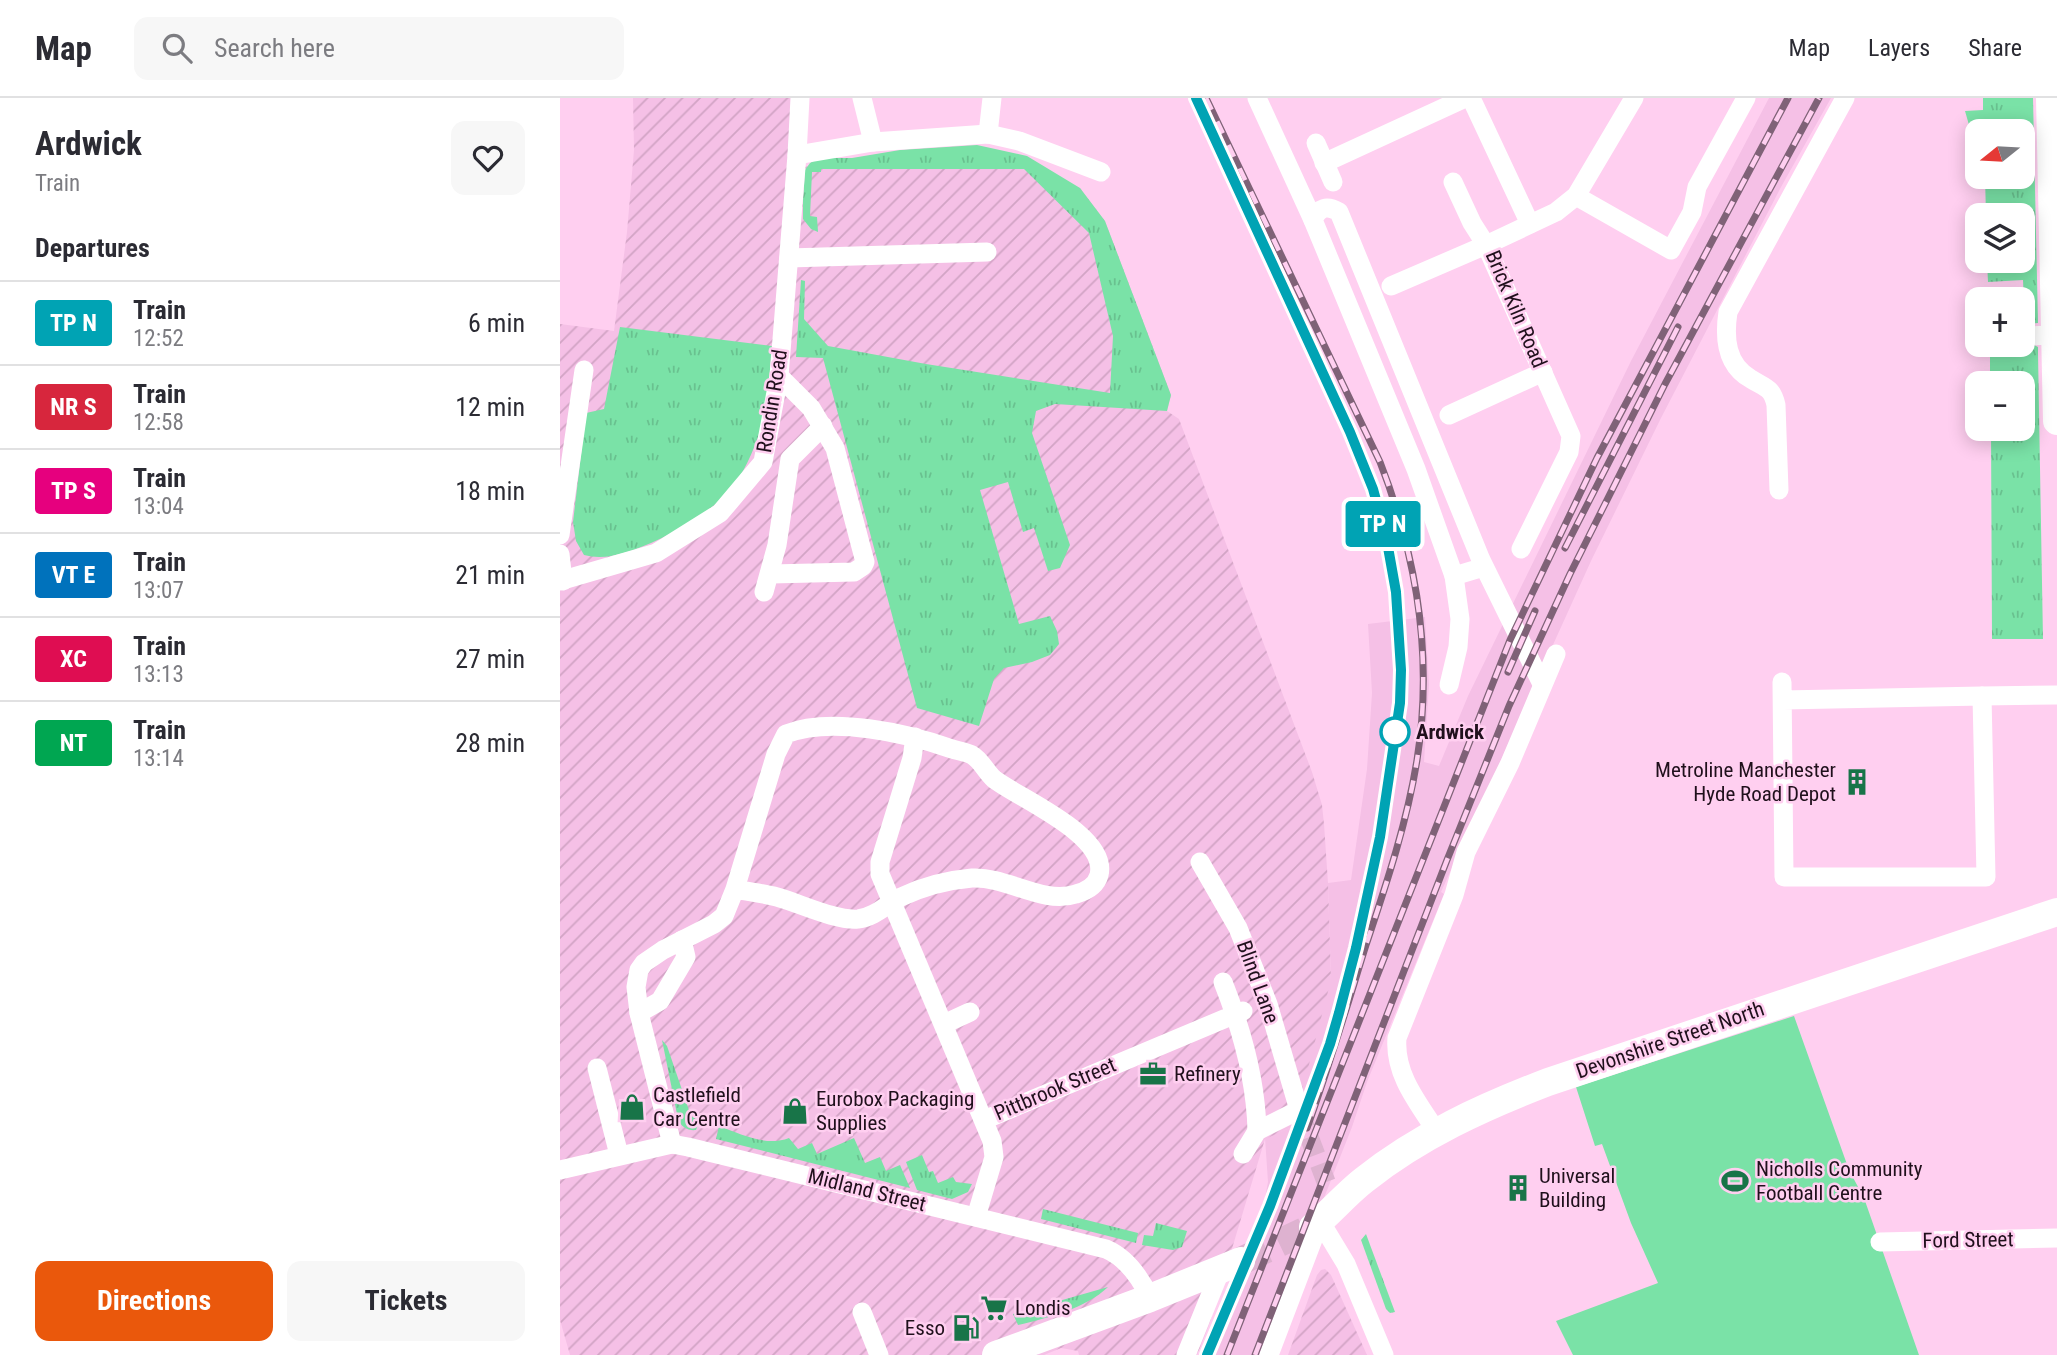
<!DOCTYPE html>
<html lang="en">
<head>
<meta charset="utf-8">
<style>
  body { margin:0; font-family:"Roboto Condensed",sans-serif; background:#f7f7f7; color:#2b2b33; height:100vh; display:flex; flex-direction:column; font-size:26px; white-space:nowrap }
  * { box-sizing:border-box; margin:0 }
  p { font-size:23px; color:#7c7c81 }
  .icon { flex:none; width:38px; height:38px; fill:none; stroke:currentColor; stroke-width:2; stroke-linecap:round; stroke-linejoin:round }
  .map { position:relative; flex:1; overflow:hidden }
  .details { display:flex; flex-direction:column; background:#fff; width:560px }
  .details>* { flex:none }
  .badge { padding:0 14px; border-radius:5px; font-size:24px; line-height:46px }
  .needle { width:46px; rotate:252deg }
  .fabs { position:absolute; left:1405px; top:21px; display:grid; gap:14px }
  .fabs a { display:grid; place-items:center; width:70px; height:70px; border-radius:14px; background:#fff; box-shadow:0 4px 18px #0003; font-size:35px }
  .map>.badge { position:absolute; translate:-50% -50%; box-shadow:0 0 0 4px #fff }
  h2 { padding:0 35px; font-size:26px; line-height:63px }
  .round { display:grid; place-items:center; flex:none; width:74px; height:74px; border-radius:14px; background:#f7f7f7 }
  .summary { display:flex; align-items:center; justify-content:space-between; height:119px; padding:0 35px }
  h1 { font-size:33px; font-weight:700; line-height:52px }
  .cta { display:flex; gap:14px; margin-top:auto; padding:14px 35px }
  .cta a { flex:1; height:80px; border-radius:14px; background:#ea580c; color:#fff; font-size:28px; font-weight:700; line-height:80px; text-align:center }
  .cta a+a { background:#f7f7f7; color:#2b2b33 }
  ul { padding:0; list-style:none }
  li { display:flex; align-items:center; gap:21px; height:84px; padding:0 35px; border-top:2px solid #e1e1e2 }
  li div { flex:1 }
  li b { display:block; font-size:26px }
  li em { font-style:normal }
  li .badge { min-width:77px; font-weight:700; text-align:center }
  header { display:flex; align-items:center; gap:42px; box-sizing:border-box; height:98px; padding:0 35px; background:#fff; border-bottom:2px solid #e1e1e2 }
  header strong { font-size:33px }
  nav { display:flex; gap:38px; margin-inline-start:auto; font-size:24px }
  .search { width:490px; height:63px; background:#f7f7f7; display:flex; align-items:center; gap:18px; box-sizing:border-box; padding:0 24px; border-radius:14px; color:#7c7c81; font-size:26px }
  main { display:flex; flex:1; min-height:0 }
  .map>svg:first-child { display:block }
</style>
</head>
<body>
<header>
<strong>Map</strong>
<div class="search"><svg class="icon" aria-label="search" viewBox="0 0 24 24"><circle cx="10" cy="10" r="6"/><path d="M15 15l6 6"/></svg>Search here</div>
<nav><a>Map</a><a>Layers</a><a>Share</a></nav>
</header>
<main>
<section class="details">
<div class="summary"><div><h1>Ardwick</h1><p>Train</p></div><a class="round"><svg class="icon" aria-label="heart" viewBox="0 0 24 24"><path d="M12 20l-8-8c-3-5 5-10 8-4 3-6 11-1 8 4z"/></svg></a></div>
<h2>Departures</h2>
<ul>
<li><span class="badge" style="background:#00a3b4;color:#fff">TP N</span><div><b>Train</b><p>12:52</p></div><em>6 min</em></li>
<li><span class="badge" style="background:#d7263d;color:#fff">NR S</span><div><b>Train</b><p>12:58</p></div><em>12 min</em></li>
<li><span class="badge" style="background:#e6007e;color:#fff">TP S</span><div><b>Train</b><p>13:04</p></div><em>18 min</em></li>
<li><span class="badge" style="background:#0072bc;color:#fff">VT E</span><div><b>Train</b><p>13:07</p></div><em>21 min</em></li>
<li><span class="badge" style="background:#df0d52;color:#fff">XC</span><div><b>Train</b><p>13:13</p></div><em>27 min</em></li>
<li><span class="badge" style="background:#00a651;color:#fff">NT</span><div><b>Train</b><p>13:14</p></div><em>28 min</em></li>
</ul>
<div class="cta"><a>Directions</a><a>Tickets</a></div>
</section>
<div class="map">
<svg width="1497" height="1257" viewBox="0 0 1497 1257">
  <defs>
    <pattern id="industrial-furrows" width="10" height="10" patternUnits="userSpaceOnUse" patternTransform="scale(1.75)"><rect width="10" height="10" fill="#f5c0e6"/><path d="M-1 1l2-2M0 10L10 0M9 11l2-2" fill="none" stroke="#d2a4c5"/></pattern>
    <pattern id="grass-tufts" width="24" height="20" patternUnits="userSpaceOnUse" patternTransform="scale(1.75)"><rect width="24" height="20" fill="#7ae2a7"/><path d="M3 7l-1-3M5 7V3M7 7l1-3M15 17l-1-3M17 17v-4M19 17l1-3" fill="none" stroke="#69c18f"/></pattern>
  </defs>
  <rect width="100%" height="100%" fill="#ffcff0"/>
  <polygon fill="#f5c0e6" points="1209,0 1271,0 1221,89 1101,320 1031,463 881,794 884,796 807,984 792,1029 702,1257 642,1257 704,1105 708,1084 705,1040 730,1030 738,1013 407,1102 771,882 768,785 791,782 807,671 812,595 808,526 865,519 869,587 864,664 879,668 908,598 1071,263"/>
  <g fill="url(#industrial-furrows)">
    <polygon points="73,0 248,0 243,69 319,61 448,58 520,90 545,123 611,297 607,313 619,321 752,674 762,707 764,726 768,785 771,882 746,978 730,1030 705,1041 649,1227 637,1257 519,1257 518,1253 501,1250 484,1257 10,1257 0,1222 0,226 54,233 67,134 74,52"/>
    <polygon points="765,1171 771,1177 807,1257 728,1257 757,1177 761,1172"/>
  </g>
  <g fill="url(#grass-tufts)">
    <polygon points="1423,0 1473,0 1478,225 1465,226 1463,182 1428,184 1427,163 1463,163 1463,117 1426,117 1425,79 1463,79 1463,33 1418,33 1417,42 1411,34 1405,13 1423,12"/>
    <polygon points="417,47 467,58 520,90 545,123 611,297 607,313 495,306 476,313 472,335 510,447 500,470 488,473 474,430 463,434 448,384 420,392 459,526 490,518 497,533 499,546 490,557 472,564 444,570 434,581 419,628 357,610 263,260 236,259 241,182 245,183 244,221 268,248 366,266 550,295 553,238 529,135 464,71 261,71 261,74 252,74 250,118 257,119 258,134 251,131 243,121 243,102 245,72 250,65 259,60 292,60 340,52"/>
    <path d="M60,229L212,248C209,272 210,300 203,323C197,344 187,370 174,387C153,413 121,432 91,445C70,454 46,463 24,457L16,443L13,424L26,315L44,311Z"/>
    <polygon points="1474,247 1478,249 1478,255 1483,541 1432,541 1431,331 1463,331 1463,285 1430,285 1430,252 1436,248"/>
    <path d="M102,942L107,948L131,1018L140,1022L136,1032C128,1033 121,1029 118,1021Z"/>
    <path d="M159,1028C181,1036 206,1049 229,1040L238,1051L252,1045L257,1056L294,1040L305,1065L320,1059L326,1073L340,1067L350,1090L156,1041Z"/>
    <polygon points="362,1057 369,1074 373,1073 378,1085 393,1079 396,1084 412,1086 408,1094 392,1101 357,1092 346,1064"/>
    <polygon points="483,1111 578,1135 576,1145 481,1121"/>
    <polygon points="596,1125 627,1133 622,1149 613,1152 582,1147 584,1137 593,1138"/>
    <polygon points="806,1136 835,1214 830,1215 826,1211 801,1142"/>
    <path d="M548,1189C526,1210 488,1220 458,1227L453,1216Z"/>
  </g>
  <polygon fill="#7ae2a7" points="1234,918 1289,1072 1304,1100 1359,1257 1013,1257 996,1223 1098,1185 1071,1125 1042,1046 1035,1048 1016,989"/>
  <g fill="none" stroke-linecap="round" stroke-linejoin="round">
    <polyline stroke="#deb2d0" stroke-width="19" stroke-dasharray="19 10" stroke-linecap="butt" points="739,1012 768,1089"/>
    <polyline stroke="#deb2d0" stroke-width="28" stroke-dasharray="28 14" stroke-linecap="butt" points="681,1163 753,1129"/>
    <g stroke="#fff" stroke-width="19">
      <polyline points="302,0 313,44"/>
      <polyline points="697,0 753,122"/>
      <polyline points="911,0 970,126"/>
      <polyline points="428,36 432,0"/>
      <polyline points="756,45 773,84"/>
      <polyline points="237,57 313,44 428,36 459,43 541,74"/>
      <polyline points="764,65 905,0"/>
      <polyline points="1016,98 1111,152 1132,114 1137,89 1186,0"/>
      <polyline points="229,160 427,154"/>
      <polyline points="831,188 926,147 912,125 893,84"/>
      <polyline points="1440,200 1440,201"/>
      <polyline points="1463,238 1495,237"/>
      <polyline points="889,317 983,274"/>
      <path d="M1219,392L1216,307C1212,289 1205,290 1191,281C1166,267 1164,240 1168,214L1285,0"/>
      <polyline points="0,437 24,272"/>
      <polyline points="961,451 1009,354 1011,338 926,147 996,114 1016,98 1074,0"/>
      <polyline points="0,456 3,483"/>
      <path d="M924,469L894,478L856,371L753,122C759,109 767,107 779,114L921,462L982,586"/>
      <polyline points="211,476 294,474 303,468 305,464 275,350 251,310 219,278"/>
      <polyline points="0,483 96,455 160,415 203,364 219,278 237,57 240,0"/>
      <polyline points="204,494 217,447 230,361 263,328"/>
      <polyline points="1222,584 1224,779 1426,779 1422,598 1223,602"/>
      <polyline points="889,587 898,549 900,521 894,478"/>
      <polyline points="1422,598 1497,597"/>
      <polyline points="355,639 352,660 320,764 320,776 432,1043 434,1059 416,1119"/>
      <polyline points="640,764 678,830 708,906 739,1012 697,1033 683,1056"/>
      <path d="M663,884C682,932 696,982 697,1033"/>
      <polyline points="79,915 100,903 126,859 122,842"/>
      <polyline points="384,926 410,914"/>
      <polyline points="37,970 59,1057"/>
      <polyline points="424,1022 683,913"/>
      <path d="M877,1034C858,1005 834,976 837,940L894,797L906,754L950,665L996,556"/>
      <path d="M112,1046L79,915L76,889L79,872L84,865L103,852L154,826L164,818L175,791L216,656L226,636C271,618 347,635 392,651C399,653 407,654 412,657C421,662 426,674 434,681C458,700 549,737 539,777C536,788 527,793 516,796C482,807 447,778 412,780C389,782 362,789 341,799C327,806 315,819 298,821C276,823 239,805 217,799C203,795 188,794 175,791"/>
      <path d="M0,1072L112,1046L128,1049L546,1151C567,1160 580,1179 590,1200"/>
      <polyline points="760,1123 786,1166 824,1257"/>
      <polyline points="1320,1144 1497,1140"/>
      <polyline points="302,1214 319,1257"/>
      <polyline points="626,1257 661,1171"/>
      <polyline points="709,1257 760,1123"/>
    </g>
    <g stroke="#fff" stroke-width="28">
      <polyline points="1490,0 1497,323"/>
      <path d="M753,1129C771,1114 786,1096 804,1082C859,1038 923,1009 988,984L1497,814"/>
      <polyline points="436,1257 590,1200 681,1163"/>
    </g>
    <defs>
      <g id="rail">
        <path d="M646,0L820,364C857,459 873,561 857,662C847,725 826,787 806,847C787,908 769,969 747,1030"/>
        <polyline points="688,114 805,369 826,438 836,494 840,539 840,605 820,739 795,853"/>
        <polyline points="1005,450 1118,229"/>
        <polyline points="948,574 975,513"/>
        <polyline points="647,1257 710,1108 744,1017"/>
        <polyline points="667,1257 950,542 1037,360 1228,0"/>
        <polyline points="695,1257 887,762 949,608 1010,476 1105,286 1259,0"/>
      </g>
    </defs>
    <use href="#rail" stroke="#7f6277" stroke-width="7"/>
    <use href="#rail" stroke="#ffcff0" stroke-width="4.5" stroke-dasharray="13" stroke-linecap="butt"/>
  </g>
  <g fill="none" stroke-linecap="round" stroke-linejoin="round">
    <defs>
      <polyline id="line" points="636,0 790,334 813,391 826,438 836,494 841,572 840,605 820,739 796,850 779,915 770,946 710,1108 647,1257"/>
    </defs>
    <use href="#line" stroke="#fff" stroke-width="16"/>
    <use href="#line" stroke="#00a3b4" stroke-width="10"/>
  </g>
  <defs>
    <symbol id="building-bare" viewBox="-9 -9 18 18"><path d="M-4-6H4V6H1V3H-1V6H-4ZM-2.5-4.3h1.7v1.8h-1.7ZM.8-4.3h1.7v1.8H.8ZM-2.5-1h1.7V.8h-1.7ZM.8-1h1.7V.8H.8Z" fill="#187448" stroke="#ffcff0" stroke-width="2.5" paint-order="stroke"/></symbol>
    <symbol id="office-bare" viewBox="-9 -9 18 18"><path d="M-6-3h4V-5.5h4V-3h4V5H-6ZM-1-4.5V-3h2v-1.5ZM-6 0V1H6V0Z" fill="#187448" stroke="#ffcff0" stroke-width="2.5" paint-order="stroke"/></symbol>
    <symbol id="shop-bare" viewBox="-9 -9 18 18"><path d="M-5-2.5h2.3a2.7 3.5 0 0 1 5.4 0H5L5.5 6h-11ZM-1.5-2.5h3a1.5 2.3 0 0 0-3 0Z" fill="#187448" stroke="#ffcff0" stroke-width="2.5" paint-order="stroke"/></symbol>
    <symbol id="stadium-bare" viewBox="-9 -9 18 18"><path d="M0-5a6.5 5 0 1 0 0 10a6.5 5 0 1 0 0-10ZM-3.5-1.8h7v3.6h-7Z" fill="#187448" stroke="#ffcff0" stroke-width="2.5" paint-order="stroke"/></symbol>
    <symbol id="supermarket-bare" viewBox="-9 -9 18 18"><path d="M-6-5.5h2.5l.6 2H6L4.5 2H-2.5L-4.4-4H-6ZM-1.5 3.2a1.3 1.3 0 1 0 .1 0ZM3 3.2a1.3 1.3 0 1 0 .1 0Z" fill="#187448" stroke="#ffcff0" stroke-width="2.5" paint-order="stroke"/></symbol>
    <symbol id="fuel-bare" viewBox="-9 -9 18 18"><path d="M-5.5-6h7V0h2V4h1.3V-2.5L3-4.5l.8-.8L6-3V5H2.5V1h-1V6h-7ZM-4.2-4.7v3.2H.2V-4.7Z" fill="#187448" stroke="#ffcff0" stroke-width="2.5" paint-order="stroke"/></symbol>
  </defs>
  <g fill-rule="evenodd">
    <use href="#building-bare" x="1278" y="665" width="38" height="38"/>
    <use href="#office-bare" x="574" y="957" width="38" height="38"/>
    <use href="#shop-bare" x="53" y="990" width="38" height="38"/>
    <use href="#shop-bare" x="216" y="994" width="38" height="38"/>
    <use href="#stadium-bare" x="1156" y="1064" width="38" height="38"/>
    <use href="#building-bare" x="939" y="1071" width="38" height="38"/>
    <use href="#supermarket-bare" x="415" y="1191" width="38" height="38"/>
    <use href="#fuel-bare" x="387" y="1211" width="38" height="38"/>
  </g>
  <circle fill="#fff" stroke="#00a3b4" stroke-width="3.5" cx="835" cy="634" r="14"/>
  <g text-anchor="middle" dominant-baseline="central" stroke-width="5" stroke-linejoin="round" paint-order="stroke">
    <g font-size="21" fill="#20101c" stroke="#ffcff0">
      <text transform="translate(956 211) rotate(67)">Brick Kiln Road</text>
      <text transform="translate(212 303) rotate(-81)">Rondin Road</text>
      <text transform="translate(698 884) rotate(70)">Blind Lane</text>
      <text transform="translate(1110 942) rotate(-19)">Devonshire Street North</text>
      <text transform="translate(495 991) rotate(-23)">Pittbrook Street</text>
      <text transform="translate(307 1092) rotate(14)">Midland Street</text>
      <text transform="translate(1408 1142) rotate(-1)">Ford Street</text>
    </g>
    <g font-size="21" font-weight="bold" fill="#20101c" stroke="#ffcff0" text-anchor="start">
      <text x="856" y="634">Ardwick</text>
    </g>
    <g font-size="21" fill="#20101c" stroke="#ffcff0" text-anchor="start">
      <text x="1276" y="672" text-anchor="end">Metroline Manchester<tspan x="1276" dy="24">Hyde Road Depot</tspan></text>
      <text x="614" y="976">Refinery</text>
      <text x="93" y="997">Castlefield<tspan x="93" dy="24">Car Centre</tspan></text>
      <text x="256" y="1001">Eurobox Packaging<tspan x="256" dy="24">Supplies</tspan></text>
      <text x="1196" y="1071">Nicholls Community<tspan x="1196" dy="24">Football Centre</tspan></text>
      <text x="979" y="1078">Universal<tspan x="979" dy="24">Building</tspan></text>
      <text x="455" y="1210">Londis</text>
      <text x="385" y="1230" text-anchor="end">Esso</text>
    </g>
  </g>
</svg>
<div class="fabs">
<a><svg class="needle" viewBox="-14 -14 28 28"><path d="M0-13l5 13h-10z" fill="#e53935"/><path d="M0 13l5-13h-10z" fill="#7c7c81"/></svg></a>
<a><svg class="icon" aria-label="layers" viewBox="0 0 24 24"><path d="M12 4l9 5-9 5-9-5zM3 14l9 5 9-5"/></svg></a>
<a>+</a>
<a>−</a>
</div>
<b class="badge" style="left:823px;top:426px;background:#00a3b4;color:#fff">TP N</b>
</div>
</main>
</body>
</html>
